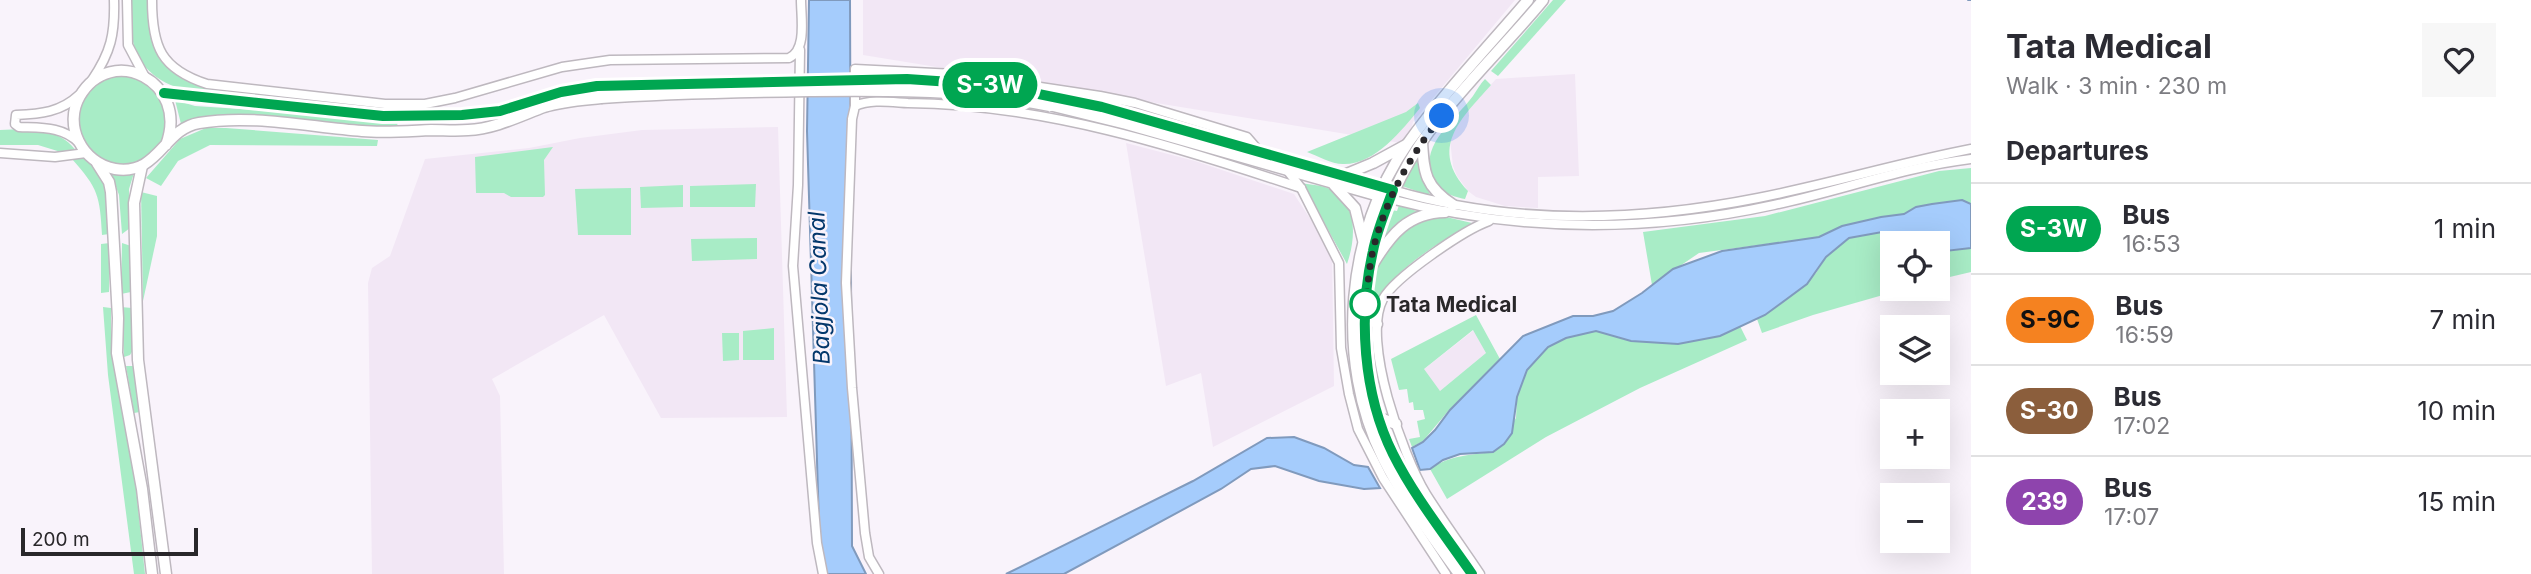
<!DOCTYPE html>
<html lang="en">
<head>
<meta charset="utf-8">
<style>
  body { margin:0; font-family:Inter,sans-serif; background:#f7f7f7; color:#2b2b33; height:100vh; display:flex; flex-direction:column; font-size:26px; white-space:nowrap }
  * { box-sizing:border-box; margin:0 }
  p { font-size:23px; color:#7c7c81 }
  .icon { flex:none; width:38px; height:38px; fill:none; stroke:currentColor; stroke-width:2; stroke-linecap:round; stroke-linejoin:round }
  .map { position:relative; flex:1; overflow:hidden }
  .details { display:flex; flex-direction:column; background:#fff; width:560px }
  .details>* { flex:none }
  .badge { padding:0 14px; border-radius:23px; font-size:24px; line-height:46px }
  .tools { position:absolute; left:1880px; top:231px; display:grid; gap:14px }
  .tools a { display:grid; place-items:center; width:70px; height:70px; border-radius:0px; background:#fff; box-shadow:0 7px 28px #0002; font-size:35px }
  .scale { position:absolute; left:21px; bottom:18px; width:177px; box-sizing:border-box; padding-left:7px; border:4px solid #29272a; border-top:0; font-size:19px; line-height:24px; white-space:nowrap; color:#29272a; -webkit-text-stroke:5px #f9f3fb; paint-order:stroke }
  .you { position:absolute; width:35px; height:35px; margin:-18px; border:5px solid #fff; border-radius:50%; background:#1a73e8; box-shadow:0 0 0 10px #1a73e833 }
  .map>.badge { position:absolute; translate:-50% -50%; box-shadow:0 0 0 4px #fff }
  h2 { padding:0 35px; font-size:26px; line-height:63px }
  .round { display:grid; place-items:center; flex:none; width:74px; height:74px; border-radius:0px; background:#f7f7f7 }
  .headline { display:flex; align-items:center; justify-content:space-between; height:119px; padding:0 35px }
  h1 { font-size:33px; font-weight:700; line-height:52px }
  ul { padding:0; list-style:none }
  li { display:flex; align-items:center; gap:21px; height:91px; padding:0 35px; border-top:2px solid #e1e1e2 }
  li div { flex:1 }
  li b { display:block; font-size:26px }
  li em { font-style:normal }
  li .badge { min-width:77px; font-weight:700; text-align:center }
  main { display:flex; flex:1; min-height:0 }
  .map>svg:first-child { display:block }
</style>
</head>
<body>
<main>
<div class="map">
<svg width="1971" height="574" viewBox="0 0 1971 574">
  <rect width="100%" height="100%" fill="#f9f3fb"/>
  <g fill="#f2e7f5">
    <polygon points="863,0 1515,0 1413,122 1407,144 863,55"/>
    <polygon points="1575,74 1579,176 1538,177 1538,208 1505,206 1476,197 1468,191 1457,176 1453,166 1450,140 1462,117 1496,79"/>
    <polygon points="778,127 787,417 661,418 604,315 492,379 500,396 504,574 372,574 368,283 372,268 390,256 425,159 529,148 580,138 642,130"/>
    <polygon points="1126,143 1195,161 1294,194 1332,252 1334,386 1213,447 1201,373 1166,386"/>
    <polygon points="1474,330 1486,353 1440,391 1423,370"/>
  </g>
  <g fill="#a8ecc6" fill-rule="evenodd">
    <path d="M132,0H149C154,19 156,42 164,59C179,93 234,91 264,95V99C220,95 154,99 135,49C130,35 132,15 132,0Z"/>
    <polygon points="1553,0 1566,0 1498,76 1491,71"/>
    <circle cx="122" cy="120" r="45"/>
    <path d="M1485,79L1491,85C1461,119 1428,148 1468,191L1465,199C1450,196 1436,191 1431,175C1421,143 1456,119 1473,96C1477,90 1480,84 1485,79Z"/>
    <polygon points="175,100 195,106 398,119 397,128 237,116 198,118 181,124"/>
    <path d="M1418,103L1420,108C1402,130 1375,165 1343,164C1331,164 1318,156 1307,152L1406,112Z"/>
    <polygon points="206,128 226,128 378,140 377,146 210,145 178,161 161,186 146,178 180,139"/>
    <path d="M23,129C46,132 63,132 77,152L64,153L38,145H0V130Z"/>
    <polygon points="553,147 544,160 545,195 543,197 511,197 504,193 476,193 475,157"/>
    <polygon points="1419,155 1420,175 1431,196 1402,186"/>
    <path d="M82,157C110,174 107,205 109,234L102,235C100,196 98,188 72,159Z"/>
    <polygon points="1971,168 1971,204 1962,200 1932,204 1916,207 1904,214 1842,226 1820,237 1699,253 1652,285 1643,232 1765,216 1939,171"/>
    <polygon points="111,173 134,173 129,189 130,228 122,234 119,195"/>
    <path d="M1302,183C1311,185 1322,185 1330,189C1358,203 1356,238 1347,264Z"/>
    <polygon points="756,184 755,207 690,207 690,186"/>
    <polygon points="683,185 683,207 641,208 640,187"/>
    <polygon points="631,188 631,235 578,235 575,189"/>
    <polygon points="141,192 157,196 157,236 143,301"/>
    <polygon points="1399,205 1419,212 1398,225 1381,243 1391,210 1397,211"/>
    <path d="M1442,216L1472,223C1436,245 1393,269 1373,307C1374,296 1372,280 1376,269C1386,242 1412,217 1442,216Z"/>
    <polygon points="1882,232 1911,243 1892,243 1892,289 1904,289 1813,315 1762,333 1757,319 1780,305 1816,273 1826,257 1849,238"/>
    <polygon points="757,238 757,259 692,261 691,239"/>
    <polygon points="110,243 109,292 101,293 101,244"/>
    <polygon points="122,243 131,246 131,292 121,294"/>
    <polygon points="1971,248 1971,272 1937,280 1937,252"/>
    <polygon points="103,307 111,308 111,346 136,488 145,574 134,574 108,375"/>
    <polygon points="121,307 132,308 133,350 130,355 124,357"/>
    <path d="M1476,315L1500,359L1449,410L1423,441L1412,447L1409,439L1420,437L1417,421L1425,419L1423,410H1414L1413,402L1409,403L1407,389L1399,390L1391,359ZM1473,330L1486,353L1440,391L1424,369Z"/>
    <path d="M1740,326L1747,340L1640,388L1546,437L1447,499L1430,469C1450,455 1470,455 1493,452L1516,418L1517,397L1527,370L1548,347L1566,338L1596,331L1631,341L1678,344Z"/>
    <polygon points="774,328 774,360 743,360 743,331"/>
    <polygon points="722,333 739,333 739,360 723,361"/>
    <polygon points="126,366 135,366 140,412 134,413"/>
  </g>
  <g fill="#a5ccfc" stroke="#809abd" stroke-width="2">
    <polygon points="809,0 850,0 852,546 866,574 827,574 820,559 807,131"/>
    <polygon points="1962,200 1971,204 1971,248 1937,252 1937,243 1911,243 1882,232 1849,238 1826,257 1807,284 1765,315 1720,336 1678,344 1631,341 1596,331 1566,338 1548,347 1527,370 1517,397 1512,433 1504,444 1493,452 1460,454 1443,460 1430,469 1420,470 1412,448 1423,442 1435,430 1450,410 1523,336 1573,316 1593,316 1613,311 1642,293 1673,269 1722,251 1819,237 1842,226 1881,217 1904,214 1916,207 1932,204"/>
    <polygon points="1294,437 1324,448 1354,465 1368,467 1380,488 1364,489 1319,481 1275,466 1251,469 1221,489 1064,574 1006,574 1193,481 1267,438"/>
  </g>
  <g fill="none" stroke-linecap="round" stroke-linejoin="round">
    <polyline stroke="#809abd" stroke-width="2" points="1968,0 1971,0"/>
    <defs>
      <g id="minor">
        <polyline points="127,0 128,45 145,77"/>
        <path d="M152,0C152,47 161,69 207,84L385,104H425L455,98L562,67L610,60L789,58C807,50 801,18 801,0"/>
        <polyline points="800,50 798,185 793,266 817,543 823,574"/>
        <path d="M92,80C111,52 115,34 114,0"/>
        <polyline points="855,106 855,69 955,74 1100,96 1135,103 1247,137 1260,152"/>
        <path d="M79,143C63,126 40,128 19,127L15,124L16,115C41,114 61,112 79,95"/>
        <polyline points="0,153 55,157 86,153"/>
        <polyline points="1287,170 1301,188 1339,263 1341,348 1349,394 1358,429 1383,478 1446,574"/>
        <path d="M1393,190C1512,225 1637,222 1758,198C1829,184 1899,163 1971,149"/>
        <path d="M1390,199C1517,232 1646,233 1774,205C1840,191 1904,167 1971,159"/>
        <path d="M879,574L869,557L865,533L852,388L846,283L852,119L855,106C871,99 890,102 908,103C1042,104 1175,146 1301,188"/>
        <path d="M1480,574C1462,547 1443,521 1426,494C1403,456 1361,340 1383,299C1395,277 1464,230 1489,221"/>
      </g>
      <g id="major">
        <polyline points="164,93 383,116 462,115 500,111 561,91 597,86"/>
        <polyline points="1051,96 1102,107 1389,189"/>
        <polyline points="1053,106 1126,124 1386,198"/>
        <path d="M1422,142C1424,174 1425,186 1453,205"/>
        <path d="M166,145C190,81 111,43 80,96C63,125 82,163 115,169C159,176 163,129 199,123C252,114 309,127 362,131C385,133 408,131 431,130C443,130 456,131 468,130C494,129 520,116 544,107C563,101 582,100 601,98"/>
        <polyline points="97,163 109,182 111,192 118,318 117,353 142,489 152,574"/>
        <polyline points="142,166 134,203 138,360 166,574"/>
        <polyline points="1344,175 1373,163 1406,145"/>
        <polyline points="1334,185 1355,208 1363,240"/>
        <path d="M1373,264C1391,234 1408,213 1445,212"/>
        <polyline points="1365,314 1377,324"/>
        <polyline points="1380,418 1396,424"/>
        <path d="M1459,574C1433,537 1403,499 1383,458C1335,361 1346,232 1408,143C1444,93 1488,47 1528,0"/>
        <path d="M1472,574C1446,536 1409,491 1391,450C1345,345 1362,224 1428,133C1463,85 1506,45 1543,0"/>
      </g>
    </defs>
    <use href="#minor" stroke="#beb8bf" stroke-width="11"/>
    <use href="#major" stroke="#beb8bf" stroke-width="13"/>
    <use href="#minor" stroke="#fff" stroke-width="8"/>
    <use href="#major" stroke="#fff" stroke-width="10"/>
    <defs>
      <g id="major-bridge">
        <polyline points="597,86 907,79 995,85 1051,96"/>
        <path d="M601,98C671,93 741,92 810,91C891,90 970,90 1050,106"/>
      </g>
    </defs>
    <use href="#major-bridge" stroke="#beb8bf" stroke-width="13" stroke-linecap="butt"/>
    <use href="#major-bridge" stroke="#fff" stroke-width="10"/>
  </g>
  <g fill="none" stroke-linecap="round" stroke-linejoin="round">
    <defs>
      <path id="line" d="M164,93L383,116L462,115L500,111L561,92L597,86L907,79L995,85L1102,107L1393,190C1386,210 1377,230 1373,251C1358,316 1363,394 1393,454C1414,496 1445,535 1472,574"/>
    </defs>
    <use href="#line" stroke="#fff" stroke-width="16"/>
    <use href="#line" stroke="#00a651" stroke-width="10"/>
    <path stroke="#29272a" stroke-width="7" stroke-dasharray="0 12.6" d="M1365,304C1368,286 1369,268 1373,250C1385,201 1410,155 1442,116"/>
  </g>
  <circle fill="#fff" stroke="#00a651" stroke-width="3.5" cx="1365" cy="304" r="14"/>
  <g text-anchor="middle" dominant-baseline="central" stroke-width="5" stroke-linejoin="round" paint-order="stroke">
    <g font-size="21" font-weight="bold" fill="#29272a" stroke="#f9f3fb" text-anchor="start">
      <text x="1386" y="304">Tata Medical</text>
    </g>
    <g font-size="23" font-style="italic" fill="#03376b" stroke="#f9f3fb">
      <text transform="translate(819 288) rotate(-92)">Bagjola Canal</text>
    </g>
  </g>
</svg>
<div class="tools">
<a><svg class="icon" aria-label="locate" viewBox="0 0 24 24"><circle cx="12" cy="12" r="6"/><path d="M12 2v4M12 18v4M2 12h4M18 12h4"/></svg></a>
<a><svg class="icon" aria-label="layers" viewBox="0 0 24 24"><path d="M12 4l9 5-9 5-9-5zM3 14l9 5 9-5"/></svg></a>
<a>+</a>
<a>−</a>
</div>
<div class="scale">200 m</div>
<div class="you" style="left:1442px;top:116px"></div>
<b class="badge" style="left:990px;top:85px;background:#00a651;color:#fff">S-3W</b>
</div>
<section class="details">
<div class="headline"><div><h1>Tata Medical</h1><p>Walk · 3 min · 230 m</p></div><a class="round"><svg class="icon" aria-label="heart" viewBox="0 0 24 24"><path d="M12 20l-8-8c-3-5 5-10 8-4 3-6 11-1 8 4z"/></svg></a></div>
<h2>Departures</h2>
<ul>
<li><span class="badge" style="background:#00a651;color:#fff">S-3W</span><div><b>Bus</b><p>16:53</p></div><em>1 min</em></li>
<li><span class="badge" style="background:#f58220;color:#111">S-9C</span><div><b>Bus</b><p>16:59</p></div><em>7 min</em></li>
<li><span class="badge" style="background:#8b5e3c;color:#fff">S-30</span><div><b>Bus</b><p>17:02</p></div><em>10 min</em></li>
<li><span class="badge" style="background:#8e44ad;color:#fff">239</span><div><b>Bus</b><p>17:07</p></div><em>15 min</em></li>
</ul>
</section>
</main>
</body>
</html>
